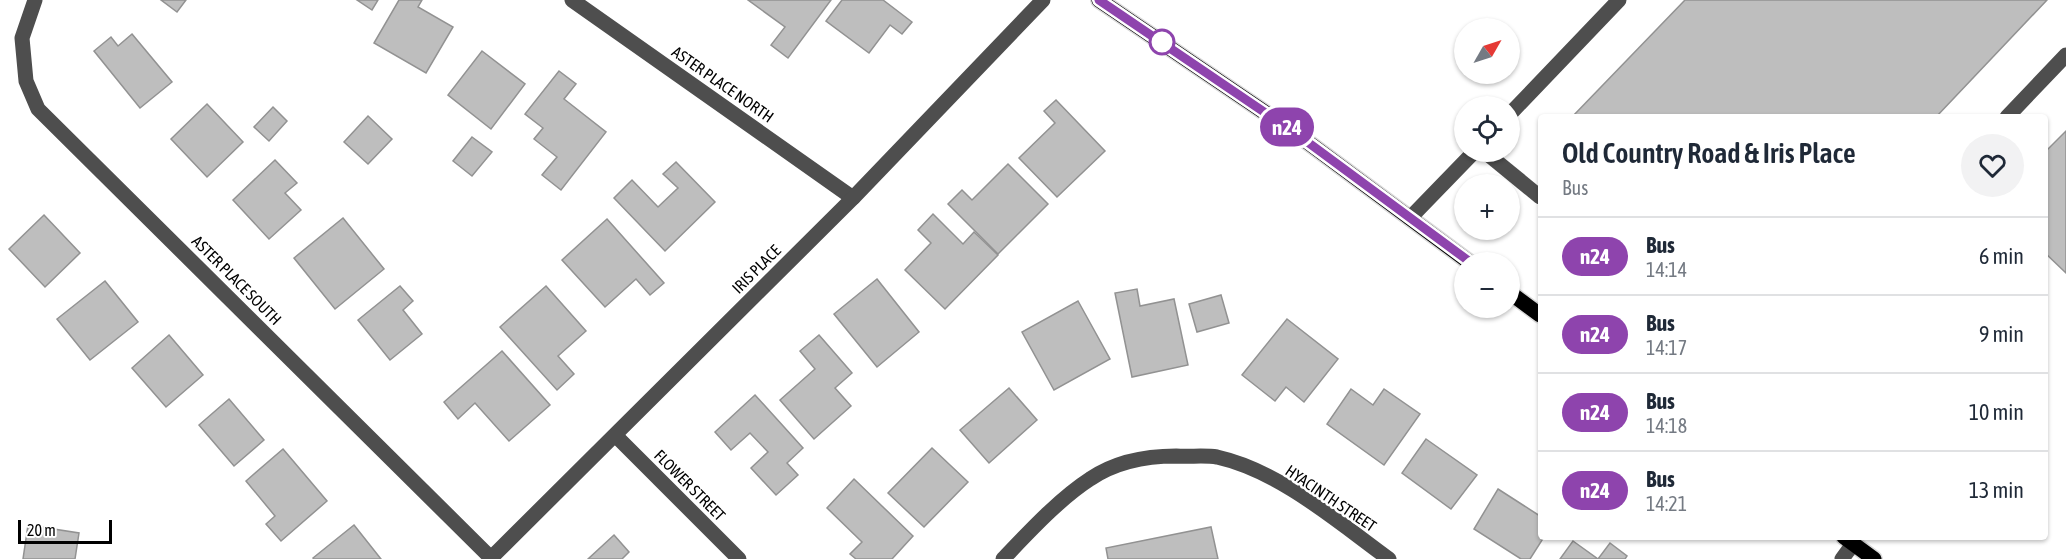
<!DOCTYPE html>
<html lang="en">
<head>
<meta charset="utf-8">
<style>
  body { margin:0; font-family:"Asap Condensed",sans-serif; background:#f2f2f3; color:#1f2937; height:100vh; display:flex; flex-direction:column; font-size:22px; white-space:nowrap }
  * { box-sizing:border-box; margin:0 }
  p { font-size:20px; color:#747a83 }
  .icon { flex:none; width:33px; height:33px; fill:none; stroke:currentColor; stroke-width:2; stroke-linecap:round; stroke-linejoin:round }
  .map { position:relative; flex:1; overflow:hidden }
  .panel { position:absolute; left:1538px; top:114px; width:510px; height:426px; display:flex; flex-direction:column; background:#fff; border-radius:6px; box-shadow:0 2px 4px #0004 }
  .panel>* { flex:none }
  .badge { padding:0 12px; border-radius:20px; font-size:21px; line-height:39px }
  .needle { width:39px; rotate:51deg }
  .buttons { position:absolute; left:1454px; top:18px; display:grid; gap:12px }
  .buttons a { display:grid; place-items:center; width:66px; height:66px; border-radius:50%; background:#fff; box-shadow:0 2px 4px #0004; font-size:30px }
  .scale { position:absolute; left:18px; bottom:15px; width:94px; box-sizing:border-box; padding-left:6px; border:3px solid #000; border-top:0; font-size:16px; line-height:21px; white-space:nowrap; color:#000; -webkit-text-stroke:4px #fff; paint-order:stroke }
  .map>.badge { position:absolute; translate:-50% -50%; box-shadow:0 0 0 3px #fff }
  .round { display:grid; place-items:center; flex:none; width:63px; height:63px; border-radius:32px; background:#f2f2f3 }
  .head { display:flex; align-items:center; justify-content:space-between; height:102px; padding:0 24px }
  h1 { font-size:28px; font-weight:600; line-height:45px }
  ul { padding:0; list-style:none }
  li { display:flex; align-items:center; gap:18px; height:78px; padding:0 24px; border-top:2px solid #e0e1e3 }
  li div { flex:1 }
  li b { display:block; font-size:22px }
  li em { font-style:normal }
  li .badge { min-width:66px; font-weight:700; text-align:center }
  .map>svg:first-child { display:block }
</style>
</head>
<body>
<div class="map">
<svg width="2066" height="559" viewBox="0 0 2066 559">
  <rect width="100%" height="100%" fill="#fff"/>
  <g fill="#bebebe" stroke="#929292" stroke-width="1.5">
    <polygon points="161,0 186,0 177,12"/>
    <polygon points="357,0 378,0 372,10"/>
    <polygon points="399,0 422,0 418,7 453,27 426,73 374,43"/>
    <polygon points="748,0 831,0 788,58 771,45 785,27"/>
    <polygon points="842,0 883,0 912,22 902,34 890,25 869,53 826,21"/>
    <polygon points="1685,0 2047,0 1936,117 1572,117"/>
    <polygon points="132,34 172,82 140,108 94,51 111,37 118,46"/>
    <polygon points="482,51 525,84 491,129 448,95"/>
    <polygon points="559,71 576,84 564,99 606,132 561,190 542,175 557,157 534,139 543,128 525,114"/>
    <polygon points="1056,100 1105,151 1057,197 1019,158 1055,123 1044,111"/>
    <polygon points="207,104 243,142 207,177 171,139"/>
    <polygon points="273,107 287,121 269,141 254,127"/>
    <polygon points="368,116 392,139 368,164 344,142"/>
    <polygon points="2066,131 2066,273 2044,252 2044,153"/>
    <polygon points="472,137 492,152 472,176 453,161"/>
    <polygon points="275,160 297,183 285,193 301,210 269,239 233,200"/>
    <polygon points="676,162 715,202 665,251 614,198 632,180 658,207 678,188 663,174"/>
    <polygon points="1008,164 1048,204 998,254 948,204 962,190 972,200"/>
    <polygon points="933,214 963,244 974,232 998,255 945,309 905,270 931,243 918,230"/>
    <polygon points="44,215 80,253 45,287 9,249"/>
    <polygon points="343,218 384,269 335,309 294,258"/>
    <polygon points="607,219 664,283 650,295 636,279 605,307 562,260"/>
    <polygon points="877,279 919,332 877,367 834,314"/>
    <polygon points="105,281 138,322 90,360 57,319"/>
    <polygon points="400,286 413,301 403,310 422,334 390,360 358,320"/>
    <polygon points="546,286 586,331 558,356 574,374 557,390 500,327"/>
    <polygon points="1137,289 1140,306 1174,299 1188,365 1132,377 1115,293"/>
    <polygon points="1221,295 1229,323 1197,332 1189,304"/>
    <polygon points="1078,301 1110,359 1054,390 1022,332"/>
    <polygon points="1287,319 1338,359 1304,402 1286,387 1275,401 1242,375"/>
    <polygon points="169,335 203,375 166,407 132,368"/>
    <polygon points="819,335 852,373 835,388 851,406 814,439 780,400 815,369 800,351"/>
    <polygon points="502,351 550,405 509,441 475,403 458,419 444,402"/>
    <polygon points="1009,388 1037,420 989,463 960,430"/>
    <polygon points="1351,389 1373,405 1384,389 1420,414 1384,465 1327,424"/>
    <polygon points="755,395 803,448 787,463 798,475 776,495 751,468 768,452 750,433 731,450 715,432"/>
    <polygon points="229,399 264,440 234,466 199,425"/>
    <polygon points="1426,439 1477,475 1451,509 1402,473"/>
    <polygon points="932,448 968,482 924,527 888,493"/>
    <polygon points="283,449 327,501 281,541 266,524 275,516 246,481"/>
    <polygon points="854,479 913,536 892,559 856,559 850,554 862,542 827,508"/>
    <polygon points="1498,489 1540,516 1540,537 1544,537 1530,559 1521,559 1474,529"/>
    <polygon points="28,525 79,533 75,559 23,559"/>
    <polygon points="354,525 381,559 314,559 313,558"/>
    <polygon points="1211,527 1218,559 1108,559 1106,548"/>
    <polygon points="614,535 629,552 622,559 588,559"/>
    <polygon points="1573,541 1598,559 1560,559"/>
    <polygon points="1610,543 1627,556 1625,559 1598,559"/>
  </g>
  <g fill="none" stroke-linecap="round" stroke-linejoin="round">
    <defs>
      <g id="major">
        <polyline points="1099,0 1298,135 1469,262"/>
        <polyline points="1509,292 1540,315"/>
        <polyline points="1844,537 1874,559"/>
      </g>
    </defs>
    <use href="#major" stroke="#dbdbdb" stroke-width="18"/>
    <g stroke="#4e4e4e" stroke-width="15">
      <polyline points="35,0 22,38 26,81 38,109 491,558"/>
      <polyline points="572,0 853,198"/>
      <polyline points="1509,115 1619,0"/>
      <polyline points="2007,117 2066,55"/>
      <polyline points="1485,152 1540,197"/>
      <polyline points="1410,218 1474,152"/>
      <polyline points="616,436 739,559"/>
      <polyline points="490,559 853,198 1043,0"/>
      <path d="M1003,559C1028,533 1059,499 1090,479C1115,462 1146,456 1176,456C1189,457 1205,455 1217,457C1280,471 1338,522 1389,559"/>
      <polyline points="1842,559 1853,544"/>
    </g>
    <use href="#major" stroke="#000" stroke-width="15"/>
  </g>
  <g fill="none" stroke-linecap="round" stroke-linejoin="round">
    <defs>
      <polyline id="line" points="1099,0 1298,135 1470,262"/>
    </defs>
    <use href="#line" stroke="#fff" stroke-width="14"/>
    <use href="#line" stroke="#8e44ad" stroke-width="9"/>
  </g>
  <circle fill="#fff" stroke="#8e44ad" stroke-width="3" cx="1162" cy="42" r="12"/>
  <g text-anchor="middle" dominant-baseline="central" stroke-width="5" stroke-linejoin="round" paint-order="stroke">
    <g font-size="16" fill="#000" stroke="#fff">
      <text transform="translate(723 84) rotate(35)">ASTER PLACE NORTH</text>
      <text transform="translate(756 269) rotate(-45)">IRIS PLACE</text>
      <text transform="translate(237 280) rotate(45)">ASTER PLACE SOUTH</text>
      <text transform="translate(690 485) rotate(45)">FLOWER STREET</text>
      <text transform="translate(1331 498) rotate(34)">HYACINTH STREET</text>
    </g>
  </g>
</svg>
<div class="buttons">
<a><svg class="needle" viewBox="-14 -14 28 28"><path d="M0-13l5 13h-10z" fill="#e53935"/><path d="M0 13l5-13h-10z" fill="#747a83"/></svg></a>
<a><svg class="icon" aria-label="locate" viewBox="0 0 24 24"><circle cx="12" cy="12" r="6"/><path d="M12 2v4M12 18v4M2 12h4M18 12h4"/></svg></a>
<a>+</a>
<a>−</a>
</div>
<div class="scale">20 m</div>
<b class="badge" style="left:1287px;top:127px;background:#8e44ad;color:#fff">n24</b>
<section class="panel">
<div class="head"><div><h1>Old Country Road &amp; Iris Place</h1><p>Bus</p></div><a class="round"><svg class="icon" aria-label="heart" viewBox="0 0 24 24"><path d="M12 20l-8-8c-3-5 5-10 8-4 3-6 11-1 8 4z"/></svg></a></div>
<ul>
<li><span class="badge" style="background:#8e44ad;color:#fff">n24</span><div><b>Bus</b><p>14:14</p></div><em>6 min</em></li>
<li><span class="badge" style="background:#8e44ad;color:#fff">n24</span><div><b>Bus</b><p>14:17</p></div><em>9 min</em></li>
<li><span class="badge" style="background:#8e44ad;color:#fff">n24</span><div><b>Bus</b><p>14:18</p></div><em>10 min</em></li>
<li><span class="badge" style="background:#8e44ad;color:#fff">n24</span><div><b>Bus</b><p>14:21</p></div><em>13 min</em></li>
</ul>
</section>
</div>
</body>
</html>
